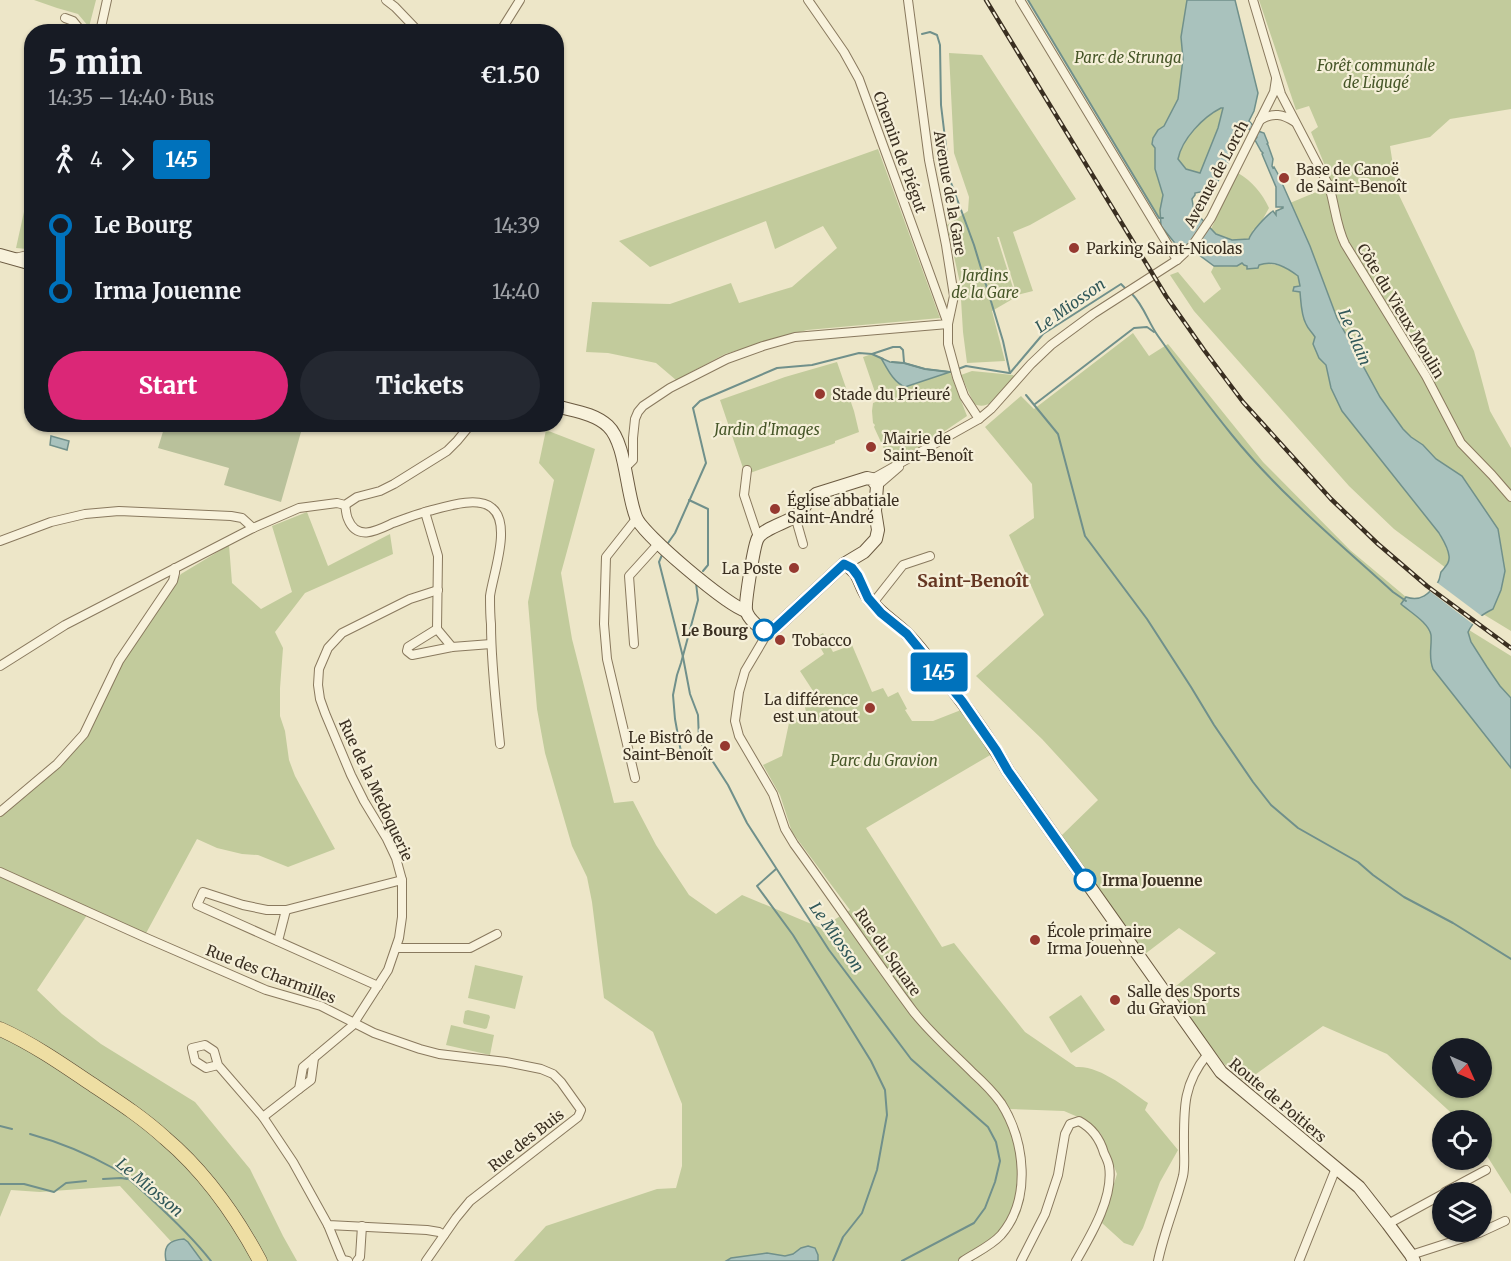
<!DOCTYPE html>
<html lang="en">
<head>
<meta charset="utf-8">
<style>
  body { margin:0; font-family:Merriweather,serif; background:#242831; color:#f1f3f6; height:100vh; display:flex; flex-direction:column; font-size:22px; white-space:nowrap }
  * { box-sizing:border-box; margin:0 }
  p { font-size:20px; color:#9ea1a6 }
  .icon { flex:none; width:33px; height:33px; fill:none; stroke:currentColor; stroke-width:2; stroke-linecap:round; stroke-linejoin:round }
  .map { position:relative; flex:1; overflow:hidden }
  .side { position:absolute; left:24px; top:24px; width:540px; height:408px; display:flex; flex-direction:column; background:#171b24; border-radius:24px; box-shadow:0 2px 4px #0004 }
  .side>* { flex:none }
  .badge { padding:0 12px; border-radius:4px; font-size:21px; line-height:39px }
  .needle { width:39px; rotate:135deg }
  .tools { position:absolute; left:1432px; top:1038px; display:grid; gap:12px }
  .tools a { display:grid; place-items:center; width:60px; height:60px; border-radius:50%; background:#171b24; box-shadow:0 2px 4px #0004; font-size:30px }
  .map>.badge { position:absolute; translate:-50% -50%; box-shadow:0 0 0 3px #fff }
  .legs { display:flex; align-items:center; gap:9px; height:66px; padding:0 24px; font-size:20px }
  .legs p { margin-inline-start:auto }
  .head { display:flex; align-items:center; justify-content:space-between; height:102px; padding:0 24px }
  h1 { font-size:33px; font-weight:800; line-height:45px }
  .cta { display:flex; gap:12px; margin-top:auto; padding:12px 24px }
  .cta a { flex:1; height:69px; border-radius:36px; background:#db2777; color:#fff; font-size:24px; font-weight:800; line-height:69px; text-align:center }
  .cta a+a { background:#242831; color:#f1f3f6 }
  ul { padding:0 24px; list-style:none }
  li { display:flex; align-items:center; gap:21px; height:66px; font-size:22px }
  li i { display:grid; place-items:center; width:9px; height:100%; margin:0 8px; background:currentColor }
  li i::after { content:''; width:15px; height:15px; margin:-8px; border:4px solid; border-radius:50%; background:#171b24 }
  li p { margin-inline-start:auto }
  li:first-child i { background:linear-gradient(#0000 50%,currentColor 0) }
  li:last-child i { background:linear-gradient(currentColor 50%,#0000 0) }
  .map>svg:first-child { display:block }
</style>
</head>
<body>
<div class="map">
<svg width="1511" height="1261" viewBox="0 0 1511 1261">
  <rect width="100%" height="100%" fill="#ede6c8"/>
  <g fill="#c2cb9c" fill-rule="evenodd">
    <polygon points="34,0 96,0 89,27 78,14 57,8"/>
    <polygon points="1029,0 1187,0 1181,37 1183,59 1178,99 1164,126 1158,130 1153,138 1155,148 1155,169 1163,195 1160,210 1161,219 1159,218"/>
    <polygon points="1259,0 1511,0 1511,109 1450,119 1430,137 1390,146 1397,191 1474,351 1490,411 1511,448 1511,631 1483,614 1477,528 1380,398 1337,318 1317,264 1290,203 1333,185 1311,132 1318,127 1309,106 1296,110"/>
    <polygon points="949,53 982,55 1076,199 1030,225 1013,232 1033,291 1017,295 999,237 997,237 1016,297 992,311 1005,361 967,363 963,332 960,283 947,225 968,211 969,197 954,153"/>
    <path d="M1221,108H1223L1218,128L1200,173L1186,169L1178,159C1182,139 1202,117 1221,108Z"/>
    <polygon points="878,149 940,318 807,330 725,354 676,380 656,363 608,353 586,352 592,302 670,304 731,283 739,303 792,287 837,248 823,226 775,249 766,221 650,267 619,241"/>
    <path d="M1238,173C1252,181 1262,193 1269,208L1259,226L1253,230L1250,239C1236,242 1221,240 1211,229Z"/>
    <polygon points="31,180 31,244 27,249 16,248"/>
    <path d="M1242,263C1266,266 1277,259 1298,276L1300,286L1298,287V291L1300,292L1302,309L1306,325L1311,330L1315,337L1319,358L1326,365L1331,388L1342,411L1439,533L1446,546L1450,558L1446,568L1394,529L1349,486L1194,311L1170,275L1178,272L1204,303L1221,289L1211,272L1214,266C1224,266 1234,268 1242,263Z"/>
    <path d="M1133,333L1149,356L1168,344L1263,462L1350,550L1406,597L1456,627L1469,630L1511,656V1194L1482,1148V1120H1459L1387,1054L1323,1026L1245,1082L1224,1064L1170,991L1216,953L1179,928L1145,954L1061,836L1098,800L1042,739L976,676L1044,615L1009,535L1034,518L1032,484L985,427L1021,396L1034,409ZM1443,1048H1482V1088H1443Z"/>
    <polygon points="872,354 890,362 904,363 925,369 950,372 967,416 933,439 891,464 874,427 875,425 873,423 872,411 873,403 878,401 863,357"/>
    <polygon points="837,362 854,411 859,432 835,441 835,443 833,444 750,473 743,468 720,400 785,377"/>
    <path d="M972,371L1013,375L1015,377C1005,389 992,412 974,404L961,375Z"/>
    <path d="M546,430L595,449L561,573L572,639L614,803L633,801L656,845L689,895L716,914L742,895L821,928L850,910L792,832L780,795L763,765L782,756L789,723L806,712L803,699L813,691L800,671L824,654L815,638L823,633L833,652L852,645L872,692L883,688L888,697L898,692L907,709L905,710L912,721H933L961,710L992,754L866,828L942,947L954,943L1025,1032L1076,1067C1100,1065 1129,1090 1148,1103L1145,1110L1178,1150L1160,1182L1143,1228L1133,1246L1124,1243L1102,1223L1117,1174L1101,1134L1085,1120L1064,1111L1010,1109C1012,1118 1018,1126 1020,1135C1028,1159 1028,1189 1020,1213C1013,1233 990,1252 972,1261H514L546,1226L657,1189L676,1188L682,1166V1104L653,1032L604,998L592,902L587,877L572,846L545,753L537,709L528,602L554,480L539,463Z"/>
    <polygon points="307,512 328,566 390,534 393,554 305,593 275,632 283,648 280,688 280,716 285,731 289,760 295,776 335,849 288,867 258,855 242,854 217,848 197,839 144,937 89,912 37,990 62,1014 101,1044 195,1102 250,1169 283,1236 297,1261 189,1261 120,1186 40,1192 11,1190 0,1217 0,812 84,734 119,661 181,574 229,545 232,583 261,609 292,592 272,526"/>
    <polygon points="475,965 523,976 515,1009 468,998"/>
    <polygon points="1081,995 1105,1030 1071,1053 1049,1017"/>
    <polygon points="468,1010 489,1015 490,1017 487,1028 485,1029 464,1024 463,1022 465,1011"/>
    <polygon points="451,1025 494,1035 490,1055 446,1045"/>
  </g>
  <polygon fill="#b9c19b" points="165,425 303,425 281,502 224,485 229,468 158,448"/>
  <g fill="#a9c2bd" stroke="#70908b" stroke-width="1.5" fill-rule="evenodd">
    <path d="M1187,0H1235L1258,93L1254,111L1249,121L1258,131L1264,133L1268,143L1267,144L1268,145L1273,159L1272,166L1273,168L1274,167L1278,174L1310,246L1337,318L1380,397L1403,429L1411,437L1423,445L1436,459L1462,476L1498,529L1505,571L1501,590L1493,609C1481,615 1474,620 1468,632L1471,642L1487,667L1500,686L1511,698V768L1433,669C1428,656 1432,648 1431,635C1429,623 1410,612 1401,604L1406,597C1421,602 1429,594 1438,582C1440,579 1440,575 1441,572C1445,567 1450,563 1449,556C1448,547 1443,540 1439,533L1342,411L1331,388L1326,365L1319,358L1313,344L1315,337C1312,332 1308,329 1306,324C1301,315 1301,302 1300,292L1293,291L1294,287L1300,286L1298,276C1286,267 1274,260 1259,265L1258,268L1247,269V266L1244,265L1242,263L1237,266H1214L1195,252L1178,247L1174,242L1161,226L1160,210L1163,195L1155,169V148L1152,144L1153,138L1158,130L1164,126L1178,99L1183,59L1181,37ZM1221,108H1223L1218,128L1200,173L1186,169L1178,159C1182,139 1203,117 1221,108ZM1247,127L1257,137L1255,140L1261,151L1263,153L1262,154L1276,187V207H1283V208L1276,211V215L1273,211C1266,216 1251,232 1249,239L1232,240L1216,234L1194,211L1192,199L1195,195V193L1210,190L1217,183Z"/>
    <path d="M881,358L890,362L904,363L925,369L950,372L905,387C893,382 887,368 881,358Z"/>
    <polygon points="51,436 69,441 67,450 50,445"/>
    <path d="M184,1239L188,1242L202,1261H166C163,1246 169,1240 184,1239Z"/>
    <polygon points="808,1246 815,1248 818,1255 818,1261 726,1261 731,1258 767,1253 785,1256 793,1254 801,1248"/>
  </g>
  <polygon fill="#ede6c8" points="1435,581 1483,617 1474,625 1427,589"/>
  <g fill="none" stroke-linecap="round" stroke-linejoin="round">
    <g stroke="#70908b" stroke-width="2">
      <polyline points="1028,0 1159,218 1163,218"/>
      <polyline points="922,34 930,32 937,35 940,45 941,105 950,180 974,245 1003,341 1010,373"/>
      <path d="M1132,294C1144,306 1148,322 1158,336C1182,370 1206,403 1232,435C1279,493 1338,542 1393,592L1406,601"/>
      <polyline points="872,354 893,347 900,347 903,350 904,362"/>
      <polyline points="892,362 904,363 925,369 950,372 966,366 1009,373"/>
      <polyline points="1010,373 1043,334 1121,284 1127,290"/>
      <polyline points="1026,395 1058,434 1085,536 1147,619 1191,687 1214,725 1253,782 1271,805 1298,828 1358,862 1373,875 1404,897 1453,923 1511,959"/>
      <polyline points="1035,404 1134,328 1147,327 1154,332"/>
      <polyline points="689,500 708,509 708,565 703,571"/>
      <polyline points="668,543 675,533 706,463 693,408 700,401 777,368 812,365 859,353 872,354 883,359"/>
      <polyline points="662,555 659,562 683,657 690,694 698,715 699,740 728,785 747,823 829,950 911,1059 988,1127 996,1142 1000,1161 995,1182 985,1208 974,1223 902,1261"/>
      <polyline points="696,583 698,600 681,663 677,675 673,695 675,719 681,752 684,756 688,758 707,752"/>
      <polyline points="776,869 757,886 793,935 871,1061 885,1090 887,1115 877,1170 862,1213 843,1237 833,1261"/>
      <polyline points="0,1126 12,1129"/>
      <path d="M30,1134C59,1142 88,1154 115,1169C128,1177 139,1188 150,1198C172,1218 193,1238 211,1261"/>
      <polyline points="103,1179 121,1178 127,1179"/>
      <polyline points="0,1184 24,1184 54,1192 66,1183 86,1181"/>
    </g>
    <defs>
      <g id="street">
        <polyline points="386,0 395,7 419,32"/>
        <polyline points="908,0 929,160 946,245 954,296 948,324 948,344 957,377 964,396 979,419"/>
        <polyline points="1020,0 1177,260"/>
        <path d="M1253,0L1281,94L1329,186C1335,205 1336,226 1345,244L1426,376L1461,443L1492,475L1511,497"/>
        <polyline points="65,18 73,21 82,32"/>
        <polyline points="100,32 107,0"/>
        <polyline points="500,32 520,0"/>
        <path d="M1260,120C1273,112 1283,114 1295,122"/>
        <polyline points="15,258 32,254"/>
        <polyline points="624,467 628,465 633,460 633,438 635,419 638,412 643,406 670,388 727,359 763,346 795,337 948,324 859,79 844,52 808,0"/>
        <polyline points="747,470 744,495 758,537"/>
        <polyline points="872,479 979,419 991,409 1031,364 1051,345 1093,314 1177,260 1192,246 1211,218 1274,92 1276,79"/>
        <polyline points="877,486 899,467"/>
        <path d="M345,505C346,509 346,515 348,519C357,542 378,530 393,523C404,519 414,515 425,512L438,556L437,629L408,647L407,651L412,655L452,647L491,644"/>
        <path d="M425,512C442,508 477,495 492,508C512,524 493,574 490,596C490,606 490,615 491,624C491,664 496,704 500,744"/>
        <polyline points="795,516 803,544"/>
        <polyline points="0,541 51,522 85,514 119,511 231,516 242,518 253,528"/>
        <polyline points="873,603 903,565 930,556"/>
        <polyline points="437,629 452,647"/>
        <path d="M768,632L745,671L739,692L735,721L739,736L773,794L785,829L794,844C834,899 872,956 913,1011C930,1033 953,1053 973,1073C983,1082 993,1092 1001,1103C1025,1141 1032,1199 1001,1235C991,1246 975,1253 963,1261"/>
        <polyline points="634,644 629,576 658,544"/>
        <polyline points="0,666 65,625 253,528 299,508 337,503 345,505 357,497 380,491 394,484 447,451 457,441 471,424"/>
        <polyline points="635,778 607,659 604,624 606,557 636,519"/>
        <polyline points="0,812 57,764 84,734 119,661 173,581 175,573 175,568"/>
        <polyline points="0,872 144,937 266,990 321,1006 374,1033 420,1049 439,1054 506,1062 541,1069 553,1074 561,1082 581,1110 578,1117 470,1201 456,1218 426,1261"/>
        <polyline points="278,941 286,910"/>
        <polyline points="396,948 470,948 497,934"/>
        <polyline points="378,986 197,905 203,892 243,905 267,910 286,910 402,880"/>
        <polyline points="218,1065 206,1068 195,1061 192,1048 205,1045 214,1051 218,1065 263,1117 293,1162 328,1225 427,1230 439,1232 444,1235"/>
        <polyline points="299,1089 311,1080 314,1058"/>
        <polyline points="263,1117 299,1089 303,1067 352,1026 388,970 399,938 402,917 402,880 396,858 387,839 364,801 351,775 325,713 320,699 318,685 319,669 328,648 342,633 410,599 438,590"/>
        <polyline points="1445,1192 1486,1170"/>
        <polyline points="1388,1224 1443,1194"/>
        <polyline points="328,1225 341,1257 343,1260 348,1261"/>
        <polyline points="1411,1255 1479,1233 1505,1221"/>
        <polyline points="357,1261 360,1257 362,1226"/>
        <path d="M1021,1261L1045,1214L1058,1175L1065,1134L1070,1124L1079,1121C1092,1128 1100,1139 1104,1153C1106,1157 1108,1161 1109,1166C1114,1197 1091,1235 1076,1261"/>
        <path d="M1158,1261C1164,1232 1176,1204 1183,1176C1185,1167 1184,1157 1184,1148C1184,1111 1182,1085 1207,1055"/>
        <polyline points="1299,1261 1336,1168"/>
      </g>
      <g id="secondary">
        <polyline points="0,255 32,264"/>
        <path d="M556,406C573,411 594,413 608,426C626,443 626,492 636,517C642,534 728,606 746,611"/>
        <path d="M867,478L872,479L877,486L875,511L878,530L876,539L864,552L844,564L773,630L768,632C760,629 748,619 746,610C745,602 754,544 758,538C763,529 785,523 794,517C803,511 808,500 816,494Z"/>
        <path d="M844,564C862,572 858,587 870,600C881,614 895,622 907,634C917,644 925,655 934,666C961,699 987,734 1008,771L1221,1072L1359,1187L1388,1224L1411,1255L1414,1261"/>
      </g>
      <path id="primary" d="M0,1029C31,1043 59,1062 87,1081C114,1099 141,1116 165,1138C204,1171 236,1216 260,1261"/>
    </defs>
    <use href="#street" stroke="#89795e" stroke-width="10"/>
    <use href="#secondary" stroke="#6b5a41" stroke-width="14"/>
    <use href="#primary" stroke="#574731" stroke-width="15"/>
    <use href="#street" stroke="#f8f2dc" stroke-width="8"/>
    <use href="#secondary" stroke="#f8f2dc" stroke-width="12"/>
    <use href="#primary" stroke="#eedea3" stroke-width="14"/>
    <defs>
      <polyline id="rail" points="986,0 1166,296 1204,350 1243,402 1331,499 1378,544 1427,586 1511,648"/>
    </defs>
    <use href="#rail" stroke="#3a2f21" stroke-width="4.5"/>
    <use href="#rail" stroke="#f5efd8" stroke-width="2" stroke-dasharray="7" stroke-linecap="butt"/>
  </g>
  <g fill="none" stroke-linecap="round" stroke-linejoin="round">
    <defs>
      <polyline id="line-1" points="764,630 768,632 773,630 844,564 852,568 858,576 868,598 881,613 907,634 962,701 996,750 1008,771 1085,880"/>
    </defs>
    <use href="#line-1" stroke="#fff" stroke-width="14"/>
    <use href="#line-1" stroke="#0072bc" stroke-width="9"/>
  </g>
  <g fill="#963930" stroke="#f5efd8" stroke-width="2">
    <circle cx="1284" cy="178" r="6"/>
    <circle cx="1074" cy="248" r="6"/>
    <circle cx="820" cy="394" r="6"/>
    <circle cx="871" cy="447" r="6"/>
    <circle cx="775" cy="509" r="6"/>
    <circle cx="794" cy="568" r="6"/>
    <circle cx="780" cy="640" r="6"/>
    <circle cx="870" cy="708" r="6"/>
    <circle cx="725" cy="746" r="6"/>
    <circle cx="1035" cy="940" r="6"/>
    <circle cx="1115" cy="1000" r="6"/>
  </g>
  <g fill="#fff" stroke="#0072bc" stroke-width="3">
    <circle cx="764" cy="630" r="10"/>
    <circle cx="1085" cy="880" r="10"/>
  </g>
  <g text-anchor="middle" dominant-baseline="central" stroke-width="4.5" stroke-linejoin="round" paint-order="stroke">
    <g font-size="15" font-style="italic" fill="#465628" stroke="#f5efd8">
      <text x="1128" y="57">Parc de Strunga</text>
      <text x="1376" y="65">Forêt communale<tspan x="1376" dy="17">de Ligugé</tspan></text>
      <text x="985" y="275">Jardins<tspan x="985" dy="17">de la Gare</tspan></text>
      <text x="767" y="429">Jardin d'Images</text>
      <text x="884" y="760">Parc du Gravion</text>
    </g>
    <g font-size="15" fill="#3a2f21" stroke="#f5efd8">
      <text transform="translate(900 152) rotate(70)">Chemin de Piégut</text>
      <text transform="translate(1216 174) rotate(-62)">Avenue de Lorch</text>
      <text transform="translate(950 193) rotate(80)">Avenue de la Gare</text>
      <text transform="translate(1401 311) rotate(59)">Côte du Vieux Moulin</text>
      <text transform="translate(376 790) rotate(65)">Rue de la Medoquerie</text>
      <text transform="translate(888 952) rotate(55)">Rue du Square</text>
      <text transform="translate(271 974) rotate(21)">Rue des Charmilles</text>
      <text transform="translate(1278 1100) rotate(40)">Route de Poitiers</text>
      <text transform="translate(526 1140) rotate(-38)">Rue des Buis</text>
    </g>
    <g font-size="15" fill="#3a2f21" stroke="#f5efd8" text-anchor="start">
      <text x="1296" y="169">Base de Canoë<tspan x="1296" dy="17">de Saint-Benoît</tspan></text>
      <text x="1086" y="248">Parking Saint-Nicolas</text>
      <text x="832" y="394">Stade du Prieuré</text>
      <text x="883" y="438">Mairie de<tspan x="883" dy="17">Saint-Benoît</tspan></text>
      <text x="787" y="500">Église abbatiale<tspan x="787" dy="17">Saint-André</tspan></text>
      <text x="782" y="568" text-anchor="end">La Poste</text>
      <text x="792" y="640">Tobacco</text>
      <text x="858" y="699" text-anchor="end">La différence<tspan x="858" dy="17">est un atout</tspan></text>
      <text x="713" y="737" text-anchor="end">Le Bistrô de<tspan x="713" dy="17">Saint-Benoît</tspan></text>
      <text x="1047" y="931">École primaire<tspan x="1047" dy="17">Irma Jouenne</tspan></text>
      <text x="1127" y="991">Salle des Sports<tspan x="1127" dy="17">du Gravion</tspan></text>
    </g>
    <g font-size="15" font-weight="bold" fill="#3a2f21" stroke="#f5efd8" text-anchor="end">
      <text x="748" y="630">Le Bourg</text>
      <text x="1102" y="880" text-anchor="start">Irma Jouenne</text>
    </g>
    <g font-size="16" font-style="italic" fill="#315859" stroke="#f5efd8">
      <text transform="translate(1070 305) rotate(-35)">Le Miosson</text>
      <text transform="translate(1355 337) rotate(67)">Le Clain</text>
      <text transform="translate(837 937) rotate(55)">Le Miosson</text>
      <text transform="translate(150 1187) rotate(40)">Le Miosson</text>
    </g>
    <g font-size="18" font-weight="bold" fill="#653622" stroke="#f5efd8">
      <text x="973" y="580">Saint-Benoît</text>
    </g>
  </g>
</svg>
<div class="tools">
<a><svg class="needle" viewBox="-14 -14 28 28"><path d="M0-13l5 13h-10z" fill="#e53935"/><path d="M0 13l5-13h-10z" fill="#9ea1a6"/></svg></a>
<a><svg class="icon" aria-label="locate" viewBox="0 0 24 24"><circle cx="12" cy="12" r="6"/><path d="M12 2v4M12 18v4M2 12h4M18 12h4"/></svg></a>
<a><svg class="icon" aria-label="layers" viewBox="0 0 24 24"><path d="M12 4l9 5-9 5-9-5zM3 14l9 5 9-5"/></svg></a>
</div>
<b class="badge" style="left:939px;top:672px;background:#0072bc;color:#fff">145</b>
<section class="side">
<div class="head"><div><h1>5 min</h1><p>14:35 – 14:40 · Bus</p></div><b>€1.50</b></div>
<div class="legs"><svg class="icon" aria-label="walk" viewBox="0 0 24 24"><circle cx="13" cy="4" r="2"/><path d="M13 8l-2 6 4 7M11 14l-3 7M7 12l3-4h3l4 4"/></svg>4<svg class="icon" aria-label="forward" viewBox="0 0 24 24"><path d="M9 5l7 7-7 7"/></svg><b class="badge" style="background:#0072bc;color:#fff">145</b></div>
<ul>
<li><i style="color:#0072bc"></i><b>Le Bourg</b><p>14:39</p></li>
<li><i style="color:#0072bc"></i><b>Irma Jouenne</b><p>14:40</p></li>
</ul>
<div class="cta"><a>Start</a><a>Tickets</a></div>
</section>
</div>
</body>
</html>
